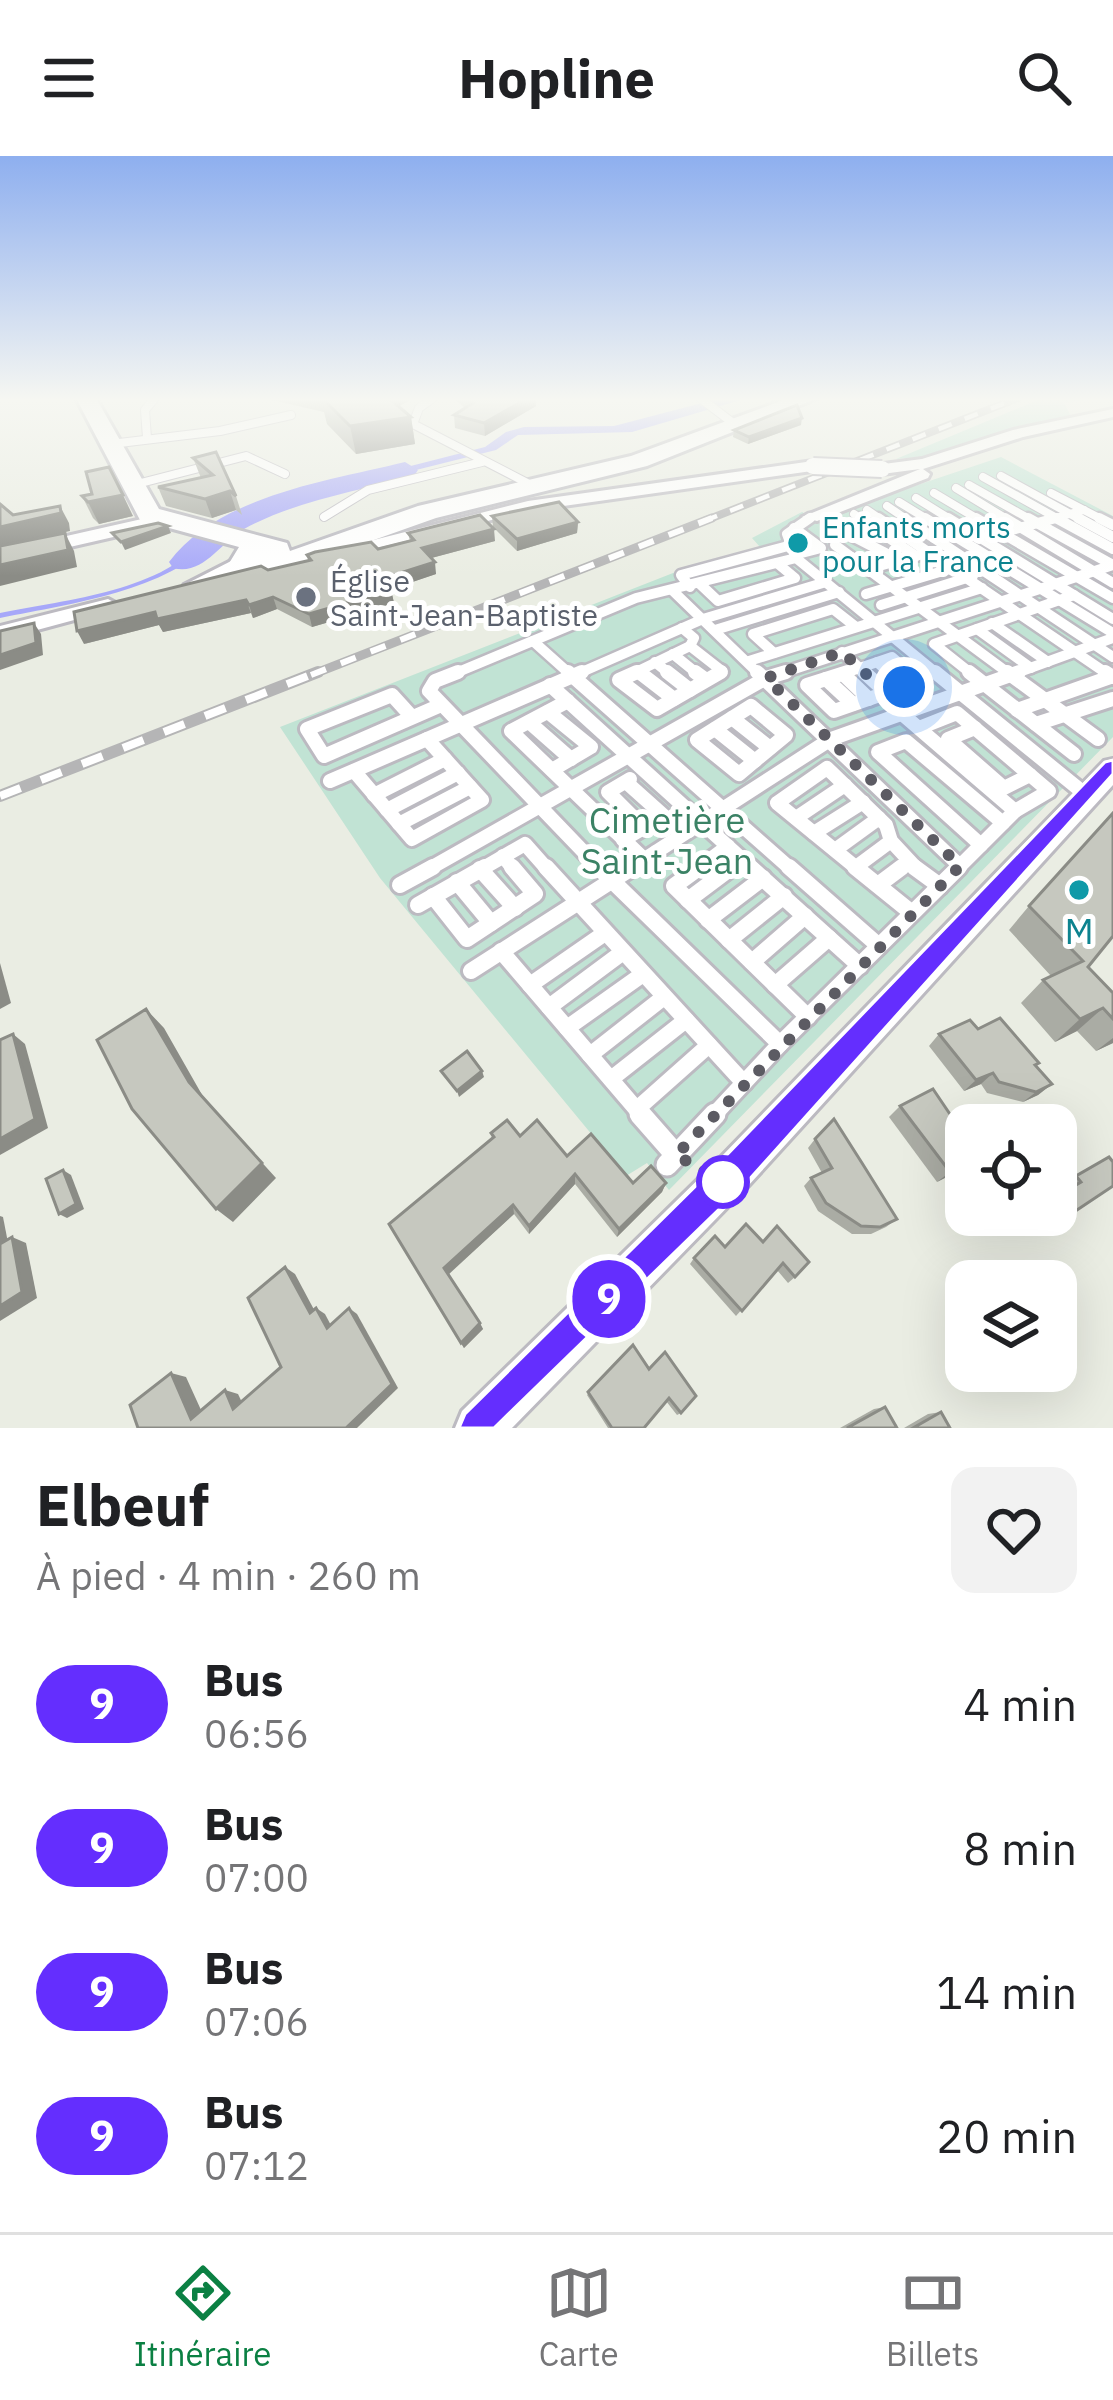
<!DOCTYPE html>
<html lang="fr">
<head>
<meta charset="utf-8">
<style>
  body { margin:0; font-family:"IBM Plex Sans",sans-serif; background:#f2f2f2; color:#202124; height:100vh; display:flex; flex-direction:column; font-size:45px; white-space:nowrap }
  * { box-sizing:border-box; margin:0 }
  p { font-size:39px; color:#757577 }
  .icon { flex:none; width:66px; height:66px; fill:none; stroke:currentColor; stroke-width:2; stroke-linecap:round; stroke-linejoin:round }
  .map { position:relative; height:1272px; overflow:hidden }
  .panel { display:flex; flex-direction:column; background:#fff; flex:1 }
  .panel>* { flex:none }
  .badge { padding:0 24px; border-radius:39px; font-size:42px; line-height:78px }
  .controls { position:absolute; left:945px; top:948px; display:grid; gap:24px }
  .controls a { display:grid; place-items:center; width:132px; height:132px; border-radius:24px; background:#fff; box-shadow:0 12px 48px #0002; font-size:60px }
  .you { position:absolute; width:60px; height:60px; margin:-30px; border:9px solid #fff; border-radius:50%; background:#1a73e8; box-shadow:0 0 0 18px #1a73e833 }
  .map>.badge { position:absolute; translate:-50% -50%; box-shadow:0 0 0 6px #fff }
  .round { display:grid; place-items:center; flex:none; width:126px; height:126px; border-radius:24px; background:#f2f2f2 }
  .head { display:flex; align-items:center; justify-content:space-between; height:204px; padding:0 36px }
  h1 { font-size:57px; font-weight:800; line-height:90px }
  ul { padding:0; list-style:none }
  li { display:flex; align-items:center; gap:36px; height:144px; padding:0 36px }
  li div { flex:1 }
  li b { display:block; font-size:45px }
  li em { font-style:normal }
  li .badge { min-width:132px; font-weight:700; text-align:center }
  header { display:flex; justify-content:space-between; align-items:center; height:156px; padding:0 36px; background:#fff; font-size:54px; font-weight:800 }
  .menu { display:flex; justify-content:space-around; align-items:center; height:168px; border-top:3px solid #e0e0e0; background:#fff; font-size:33px; color:#757577 }
  .menu a { display:grid; justify-items:center; gap:6px }
  .menu .on { color:#0b8043 }
  .map>svg:first-child { display:block }
</style>
</head>
<body>
<header><svg class="icon" aria-label="menu" viewBox="0 0 24 24"><path d="M4 6h16M4 12h16M4 18h16"/></svg>Hopline<svg class="icon" aria-label="search" viewBox="0 0 24 24"><circle cx="10" cy="10" r="6"/><path d="M15 15l6 6"/></svg></header>
<div class="map">
<svg width="1113" height="1272" viewBox="0 0 1113 1272">
  <rect width="100%" height="100%" fill="#eaede3"/>
  <g fill="#c1e3d4">
    <polygon points="1043,242 1098,242 1064,247 1071,260 924,301 896,303"/>
    <polygon points="1001,301 1113,360 1113,581 669,1034 647,1007 626,1020 380,722 280,571 696,408 760,391 752,382 802,356 816,363"/>
  </g>
  <g fill="#a7a8f9">
    <polygon points="721,242 748,242 632,276 518,279 496,294 356,329 352,325 485,291 506,276 524,271 614,270"/>
    <path d="M209,378L221,381C160,437 78,446 0,462V457C68,443 164,436 209,378Z"/>
  </g>
  <g fill="none" stroke-linecap="round" stroke-linejoin="round">
    <path fill="#a7a8f9" fill-rule="evenodd" d="M405,306L418,314L414,320C358,335 295,345 244,373C220,387 203,420 173,412L169,406C220,339 328,325 405,306Z"/>
    <defs>
      <g id="lane-far4">
        <polyline points="433,242 419,252 413,268 533,330"/>
        <polyline points="700,242 733,267"/>
        <polyline points="147,282 145,254 155,242"/>
        <polyline points="111,288 220,275 291,259"/>
        <polyline points="1001,320 1083,365"/>
        <polyline points="983,321 1062,365"/>
        <polyline points="133,329 246,300 285,318"/>
        <polyline points="969,329 1033,365"/>
        <polyline points="956,332 1010,365"/>
        <polyline points="934,337 981,365"/>
        <polyline points="1051,337 1105,365"/>
        <polyline points="916,342 953,365"/>
        <polyline points="899,346 930,365"/>
        <polyline points="887,350 909,365"/>
        <polyline points="867,354 883,365"/>
        <polyline points="854,358 864,365"/>
        <polyline points="324,361 368,334 482,306"/>
        <polyline points="806,365 811,361"/>
        <polyline points="1045,365 1084,354"/>
      </g>
      <g id="lane-far3">
        <polyline points="810,362 787,378 796,402 939,519"/>
        <polyline points="859,362 916,400"/>
        <polyline points="878,362 1109,519"/>
        <polyline points="904,362 1113,501"/>
        <polyline points="925,362 1113,477"/>
        <polyline points="948,362 1113,463"/>
        <polyline points="976,362 1113,442"/>
        <polyline points="1005,362 1113,427"/>
        <polyline points="1028,362 1113,409"/>
        <polyline points="1056,362 1113,393"/>
        <polyline points="1078,362 1113,381"/>
        <polyline points="1099,362 1113,369"/>
        <polyline points="827,367 899,404"/>
        <polyline points="794,372 821,392 794,399"/>
        <polyline points="979,383 1056,362"/>
        <polyline points="835,389 1011,519"/>
        <polyline points="868,413 934,395"/>
        <polyline points="700,428 718,445 795,422 777,407"/>
        <polyline points="690,431 681,419 788,390"/>
        <polyline points="673,435 760,519"/>
        <polyline points="866,438 953,412"/>
        <polyline points="881,449 973,420"/>
        <polyline points="992,467 1048,506"/>
        <polyline points="682,472 694,482 690,490"/>
        <polyline points="977,473 1031,512"/>
        <polyline points="715,474 839,436"/>
        <polyline points="533,485 571,519"/>
        <polyline points="690,490 722,515 716,519"/>
        <polyline points="842,496 867,519"/>
        <polyline points="774,497 753,478 833,453 856,471"/>
        <polyline points="673,498 699,519"/>
        <polyline points="749,505 982,432"/>
        <polyline points="655,506 671,519"/>
        <polyline points="877,506 891,519"/>
        <polyline points="638,515 643,519"/>
        <polyline points="451,519 636,442 796,402"/>
        <polyline points="575,519 703,463 826,426"/>
        <polyline points="630,519 690,490"/>
        <polyline points="776,519 1113,409"/>
        <polyline points="839,519 892,501 913,519"/>
        <polyline points="973,519 934,488 1074,439"/>
        <polyline points="1011,519 1113,482"/>
      </g>
      <g id="lane-far2">
        <polyline points="458,516 435,525 429,535 601,714"/>
        <polyline points="568,516 792,714"/>
        <polyline points="637,516 619,524 657,553 721,516"/>
        <polyline points="639,516 674,543"/>
        <polyline points="667,516 690,534"/>
        <polyline points="695,516 706,524"/>
        <polyline points="757,516 960,710"/>
        <polyline points="848,516 807,529 834,555 920,525 909,516"/>
        <polyline points="864,516 887,537"/>
        <polyline points="887,516 904,531"/>
        <polyline points="935,516 1085,638"/>
        <polyline points="969,516 1074,598"/>
        <polyline points="1007,516 1098,583"/>
        <polyline points="1105,516 1113,521"/>
        <polyline points="843,518 869,543"/>
        <polyline points="826,523 853,548"/>
        <polyline points="550,529 754,714"/>
        <polyline points="568,545 511,575 644,703"/>
        <polygon points="751,550 786,579 739,618 697,584"/>
        <polyline points="1017,554 1113,520"/>
        <polyline points="548,556 591,591 552,614"/>
        <polyline points="901,557 1015,655 956,714"/>
        <polyline points="412,561 392,539 307,573 324,600 441,549"/>
        <polyline points="732,562 770,592"/>
        <polyline points="529,566 571,603"/>
        <polyline points="1036,568 1113,543"/>
        <polyline points="919,572 957,557 1049,635 1015,655"/>
        <polyline points="975,572 948,583 1004,632 1030,619"/>
        <polyline points="715,573 755,605"/>
        <polyline points="354,615 412,683 482,644 427,583"/>
        <polyline points="630,623 608,636 644,672"/>
        <polyline points="330,625 582,516"/>
        <polyline points="374,639 445,603"/>
        <polyline points="387,654 458,617"/>
        <polyline points="796,662 845,629"/>
        <polyline points="399,668 470,631"/>
        <polyline points="814,677 863,646"/>
        <polyline points="623,684 664,660 626,626"/>
        <polyline points="981,689 878,596 906,585 1003,667"/>
        <polyline points="835,694 879,662"/>
        <polyline points="503,700 514,714"/>
        <polyline points="856,711 891,685"/>
        <polyline points="427,714 766,522 786,516"/>
        <polyline points="480,714 525,688 548,714"/>
        <polyline points="628,714 831,583 1019,516"/>
        <polyline points="696,714 728,690"/>
        <polyline points="728,714 742,703"/>
        <polyline points="859,714 777,647 827,612 886,669 891,685 918,714"/>
        <polyline points="898,714 908,706"/>
      </g>
      <g id="lane-far1">
        <polyline points="546,711 744,927"/>
        <polyline points="598,711 780,888 959,711"/>
        <polyline points="700,711 674,730 808,861"/>
        <polyline points="750,711 860,810"/>
        <polyline points="789,711 879,790"/>
        <polyline points="855,711 912,757"/>
        <polyline points="914,711 940,730"/>
        <polyline points="480,713 515,752"/>
        <polyline points="457,726 491,767"/>
        <polyline points="400,729 433,711"/>
        <polyline points="878,729 902,711"/>
        <polyline points="433,740 467,783 535,738 512,711"/>
        <polyline points="688,744 732,711"/>
        <polyline points="418,749 485,711"/>
        <polyline points="708,764 763,722"/>
        <polyline points="729,784 784,740"/>
        <polyline points="501,795 643,961"/>
        <polyline points="752,806 805,760"/>
        <polyline points="471,815 633,711"/>
        <polyline points="530,829 605,777"/>
        <polyline points="775,829 829,782"/>
        <polyline points="549,851 623,796"/>
        <polyline points="567,872 643,818"/>
        <polyline points="590,899 664,841"/>
        <polyline points="611,923 686,864"/>
        <polyline points="637,953 709,889"/>
        <polyline points="712,961 780,888"/>
      </g>
      <g id="lane">
        <polyline points="640,958 676,999"/>
        <polyline points="667,1009 715,958"/>
      </g>
      <g id="street">
        <polygon points="1113,253 1113,261 1023,281 923,313 930,318 928,322 817,365 802,361 920,313 882,318 874,313 876,309 922,303 1013,274"/>
        <polygon points="813,305 819,306 819,314 528,355 340,401 330,395 528,345"/>
        <polygon points="164,358 170,360 170,368 0,407 0,395"/>
        <polygon points="241,400 248,402 248,410 201,433 194,435 184,429"/>
        <polygon points="108,443 119,449 115,453 0,484 0,470"/>
        <polygon points="1113,603 1113,629 748,1030 512,1272 455,1272 462,1255 720,1002 1104,605"/>
      </g>
      <polygon id="secondary" points="76,242 96,242 159,353 287,387 290,395 418,350 631,300 789,242 818,242 647,310 436,362 275,419 232,415 228,409 239,391 140,364"/>
    </defs>
    <use href="#lane-far4" stroke="#bcbac1" stroke-width="10"/>
    <use href="#lane-far3" stroke="#bcbac1" stroke-width="15"/>
    <use href="#lane-far2" stroke="#bcbac1" stroke-width="20"/>
    <use href="#lane-far1" stroke="#bcbac1" stroke-width="22"/>
    <use href="#lane" stroke="#bcbac1" stroke-width="27"/>
    <use href="#street" stroke="#bcbac1" stroke-width="6"/>
    <use href="#secondary" stroke="#bab9c0" stroke-width="6"/>
    <use href="#lane-far4" stroke="#fff" stroke-width="8"/>
    <use href="#lane-far3" stroke="#fff" stroke-width="10"/>
    <use href="#lane-far2" stroke="#fff" stroke-width="14"/>
    <use href="#lane-far1" stroke="#fff" stroke-width="16"/>
    <use href="#lane" stroke="#fff" stroke-width="21"/>
    <use href="#street" fill="#fff" fill-rule="evenodd"/>
    <use href="#secondary" fill="#fff" fill-rule="evenodd"/>
    <defs>
      <polyline id="rail-far2" points="704,365 1018,242"/>
      <polyline id="rail-far1" points="311,519 712,362"/>
      <polyline id="rail" points="0,640 318,516"/>
    </defs>
    <use href="#rail-far2" stroke="#b5b5b6" stroke-width="8"/>
    <use href="#rail-far1" stroke="#b5b5b6" stroke-width="9"/>
    <use href="#rail" stroke="#b5b5b6" stroke-width="12"/>
    <use href="#rail-far2" stroke="#fff" stroke-width="4.5" stroke-dasharray="14" stroke-linecap="butt"/>
    <use href="#rail-far1" stroke="#fff" stroke-width="6" stroke-dasharray="16" stroke-linecap="butt"/>
    <use href="#rail" stroke="#fff" stroke-width="8" stroke-dasharray="22" stroke-linecap="butt"/>
    <defs>
      <polyline id="street-bridge" points="813,310 882,313"/>
    </defs>
    <use href="#street-bridge" stroke="#bcbac1" stroke-width="20" stroke-linecap="butt"/>
    <use href="#street-bridge" stroke="#fff" stroke-width="16"/>
  </g>
  <g fill="#aaaca4">
    <polygon points="263,242 414,242 399,250 411,261 415,288 356,298 327,268 324,256"/>
    <polygon points="453,242 535,242 536,250 485,280 455,272 454,259 465,252"/>
    <polygon points="801,269 748,288 733,281 734,274"/>
    <polygon points="193,302 236,340 242,359 236,354 212,362 166,350 158,331 201,322"/>
    <polygon points="92,338 133,360 99,368 93,362 82,340"/>
    <polygon points="492,360 578,366 577,377 517,395 493,371"/>
    <polygon points="408,377 495,385 431,402 436,418 391,433 394,447 312,471 277,453 253,462 251,457 163,476 159,469 84,488 268,414 308,405 307,399 378,393 410,385"/>
    <polygon points="1029,750 1113,837 1113,887 1096,895 1077,875 1055,886 1021,847 1043,824 1051,820 1009,774"/>
    <polygon points="978,873 1039,907 1036,910 1052,928 1038,939 1023,946 987,937 981,928 964,935 929,890 939,878"/>
    <polygon points="900,950 966,982 966,1011 937,1026 889,961"/>
    <polygon points="491,977 520,980 633,1027 666,1027 662,1036 617,1081 575,1028 529,1078 514,1058 448,1118 483,1173 464,1192 389,1068 492,982"/>
    <polygon points="815,983 897,1063 886,1071 871,1078 852,1078 818,1055 804,1030 811,1022 822,1017 808,992"/>
    <polygon points="1109,1001 1071,1058 1062,1062 1056,1054 1056,1041 1072,1031 1068,1025"/>
    <polygon points="746,1068 795,1121 788,1127 777,1114 736,1160 690,1108 694,1102 725,1091"/>
    <polygon points="633,1189 681,1257 677,1259 666,1245 644,1272 608,1272 587,1239"/>
    <polygon points="885,1251 897,1272 840,1272 874,1253"/>
    <polygon points="941,1256 950,1272 904,1272 928,1258"/>
  </g>
  <g fill="#8b8c86">
    <polygon points="386,242 414,242 388,256"/>
    <polygon points="528,242 535,242 536,250 485,280 484,267"/>
    <polygon points="411,261 415,288 356,298 350,270"/>
    <polygon points="802,262 801,269 748,288 749,281"/>
    <polygon points="230,335 236,354 212,362 205,343"/>
    <polygon points="123,339 133,360 99,368 88,346"/>
    <polygon points="60,350 69,367 70,375 0,391 0,371"/>
    <polygon points="578,366 577,377 517,395 517,383"/>
    <polygon points="168,370 171,377 125,394 121,386"/>
    <polygon points="494,373 495,385 424,404 422,392"/>
    <polygon points="65,377 74,395 77,411 0,430 0,409"/>
    <polygon points="435,406 436,418 386,435 384,422"/>
    <polygon points="391,434 394,447 312,471 309,458"/>
    <polygon points="273,441 277,453 253,462 249,449"/>
    <polygon points="246,444 251,457 163,476 159,469 84,488 77,475 155,456"/>
    <polygon points="34,467 41,478 43,499 0,514 0,499"/>
    <polygon points="0,807 11,847 0,853"/>
    <polygon points="1103,852 1077,875 1055,886 1080,863"/>
    <polygon points="146,853 164,872 205,944 276,1022 233,1066 216,1053 189,926"/>
    <polygon points="13,878 25,888 48,972 0,999 0,983"/>
    <polygon points="1113,882 1113,887 1096,895"/>
    <polygon points="482,915 484,921 459,941 457,935"/>
    <polygon points="993,917 981,928 964,935 976,924"/>
    <polygon points="1052,928 1038,939 1023,946 1036,936"/>
    <polygon points="966,1008 966,1011 937,1026 950,1016"/>
    <polygon points="63,1014 71,1019 84,1053 67,1062 59,1058"/>
    <polygon points="575,1018 575,1028 529,1078 529,1070"/>
    <polygon points="666,1027 662,1036 617,1081 619,1073"/>
    <polygon points="513,1049 514,1058 448,1119 444,1112"/>
    <polygon points="0,1060 3,1061 10,1097 0,1093"/>
    <polygon points="12,1081 26,1087 37,1142 0,1165 0,1150"/>
    <polygon points="285,1111 295,1118 319,1163 310,1157"/>
    <polygon points="316,1152 325,1158 335,1177 327,1172"/>
    <polygon points="349,1152 357,1158 398,1232 357,1272 346,1272"/>
    <polygon points="480,1167 483,1173 464,1192 461,1187"/>
    <polygon points="171,1217 186,1221 206,1265 191,1263"/>
    <polygon points="225,1234 238,1238 246,1255 233,1253"/>
  </g>
  <g fill="#c6c8bf" stroke="#8b8c86" stroke-width="3">
    <polygon points="322,242 389,242 411,261 350,270"/>
    <polygon points="466,242 528,242 484,267 454,259 473,247"/>
    <polygon points="797,249 802,262 749,281 734,274"/>
    <polygon points="216,296 236,340 230,335 205,343 158,331 213,319 193,302"/>
    <polygon points="109,311 123,339 88,346 82,340 92,338 86,316"/>
    <polygon points="559,346 578,366 517,383 492,360"/>
    <polygon points="0,348 13,359 60,350 61,357 0,371"/>
    <polygon points="480,359 494,373 422,392 435,406 384,422 391,434 309,458 273,441 249,449 246,444 157,463 155,456 77,475 74,456 261,410 268,414 311,404 307,399 315,396 371,386 378,393 414,384 408,377"/>
    <polygon points="158,367 168,370 121,386 112,377"/>
    <polygon points="65,377 68,394 0,409 0,390"/>
    <polygon points="34,467 36,487 0,499 0,475"/>
    <polygon points="1113,657 1113,780 1088,811 1113,837 1113,863 1103,852 1080,863 1043,824 1083,805 1029,750"/>
    <polygon points="146,853 189,926 262,1007 216,1053 132,953 97,884"/>
    <polygon points="1000,862 1039,907 1035,909 1052,928 1036,936 999,926 993,917 976,924 939,878 970,864 978,873"/>
    <polygon points="13,878 35,963 0,983 0,884"/>
    <polygon points="467,895 482,915 457,935 441,915"/>
    <polygon points="933,933 966,982 966,1008 950,1016 900,950"/>
    <polygon points="834,963 862,1007 897,1063 880,1071 861,1070 826,1047 811,1022 832,1012 815,983"/>
    <polygon points="507,964 520,980 537,964 567,1000 591,978 633,1027 651,1010 666,1027 619,1073 575,1018 529,1070 513,1049 444,1112 480,1167 461,1187 389,1068 494,981 491,977"/>
    <polygon points="1109,1001 1113,1006 1113,1030 1071,1058 1057,1040 1081,1026 1076,1020"/>
    <polygon points="63,1014 76,1048 59,1058 46,1023"/>
    <polygon points="746,1068 763,1086 777,1070 809,1106 795,1121 783,1107 742,1155 694,1102 715,1080 725,1091"/>
    <polygon points="12,1081 22,1136 0,1150 0,1088"/>
    <polygon points="285,1111 310,1157 316,1152 327,1172 349,1152 392,1228 346,1272 138,1272 130,1249 171,1217 191,1263 225,1234 233,1253 281,1211 248,1142"/>
    <polygon points="633,1189 649,1213 665,1196 696,1240 681,1257 669,1242 644,1272 612,1272 588,1236"/>
    <polygon points="885,1251 897,1272 847,1272"/>
    <polygon points="941,1256 950,1272 913,1272"/>
  </g>
  <linearGradient id="sky" x2="0" y2="1"><stop stop-color="#8eafef"/><stop offset="0.58" stop-color="#f6f7f2"/><stop offset="1" stop-color="#f6f7f2" stop-opacity="0"/></linearGradient>
  <rect width="1113" height="420" fill="url(#sky)"/>
  <polygon fill="#642efe" stroke="#fff" stroke-width="3" points="1113,604 1113,618 746,1027 494,1272 459,1272 465,1258 722,1004 1105,606"/>
  <g fill="none" stroke-linecap="round" stroke-linejoin="round">
    <polyline stroke="#5c5b63" stroke-width="12" stroke-dasharray="0 21.6" points="723,1026 676,999 960,710 766,522 842,496 887,537 904,531"/>
  </g>
  <g fill="#0f9aa8" stroke="#fff" stroke-width="4.5">
    <circle cx="798" cy="387" r="12"/>
    <circle cx="1079" cy="734" r="12"/>
  </g>
  <circle fill="#6b7280" stroke="#fff" stroke-width="4.5" cx="306" cy="441" r="12"/>
  <circle fill="#fff" stroke="#642efe" stroke-width="6" cx="723" cy="1026" r="24"/>
  <g text-anchor="middle" dominant-baseline="central" stroke-width="10" stroke-linejoin="round" paint-order="stroke">
    <g font-size="30" fill="#0d838f" stroke="#fff" text-anchor="start">
      <text x="822" y="370">Enfants morts<tspan x="822" dy="34">pour la France</tspan></text>
    </g>
    <g font-size="30" fill="#5b616d" stroke="#fff" text-anchor="start">
      <text x="330" y="424">Église<tspan x="330" dy="34">Saint-Jean-Baptiste</tspan></text>
    </g>
    <g font-size="36" fill="#3b8265" stroke="#fff">
      <text x="667" y="663">Cimetière<tspan x="667" dy="41">Saint-Jean</tspan></text>
    </g>
    <g font-size="36" fill="#0d838f" stroke="#fff">
      <text x="1079" y="774">M</text>
    </g>
  </g>
</svg>
<div class="controls">
<a><svg class="icon" aria-label="locate" viewBox="0 0 24 24"><circle cx="12" cy="12" r="6"/><path d="M12 2v4M12 18v4M2 12h4M18 12h4"/></svg></a>
<a><svg class="icon" aria-label="layers" viewBox="0 0 24 24"><path d="M12 4l9 5-9 5-9-5zM3 14l9 5 9-5"/></svg></a>
</div>
<div class="you" style="left:904px;top:531px"></div>
<b class="badge" style="left:609px;top:1143px;background:#642efe;color:#fff">9</b>
</div>
<section class="panel">
<div class="head"><div><h1>Elbeuf</h1><p>À pied · 4 min · 260 m</p></div><a class="round"><svg class="icon" aria-label="heart" viewBox="0 0 24 24"><path d="M12 20l-8-8c-3-5 5-10 8-4 3-6 11-1 8 4z"/></svg></a></div>
<ul>
<li><span class="badge" style="background:#642efe;color:#fff">9</span><div><b>Bus</b><p>06:56</p></div><em>4 min</em></li>
<li><span class="badge" style="background:#642efe;color:#fff">9</span><div><b>Bus</b><p>07:00</p></div><em>8 min</em></li>
<li><span class="badge" style="background:#642efe;color:#fff">9</span><div><b>Bus</b><p>07:06</p></div><em>14 min</em></li>
<li><span class="badge" style="background:#642efe;color:#fff">9</span><div><b>Bus</b><p>07:12</p></div><em>20 min</em></li>
</ul>
</section>
<nav class="menu">
<a class="on"><svg class="icon" aria-label="directions" viewBox="0 0 24 24"><path d="M12 3l9 9-9 9-9-9zM9 14v-3h6M13 9l2 2-2 2"/></svg>Itinéraire</a>
<a><svg class="icon" aria-label="map" viewBox="0 0 24 24"><path d="M3 6l6-2 6 2 6-2v14l-6 2-6-2-6 2zM9 4v14M15 6v14"/></svg>Carte</a>
<a><svg class="icon" aria-label="tickets" viewBox="0 0 24 24"><path d="M3 7h18v10H3zM15 7v10"/></svg>Billets</a>
</nav>
</body>
</html>
